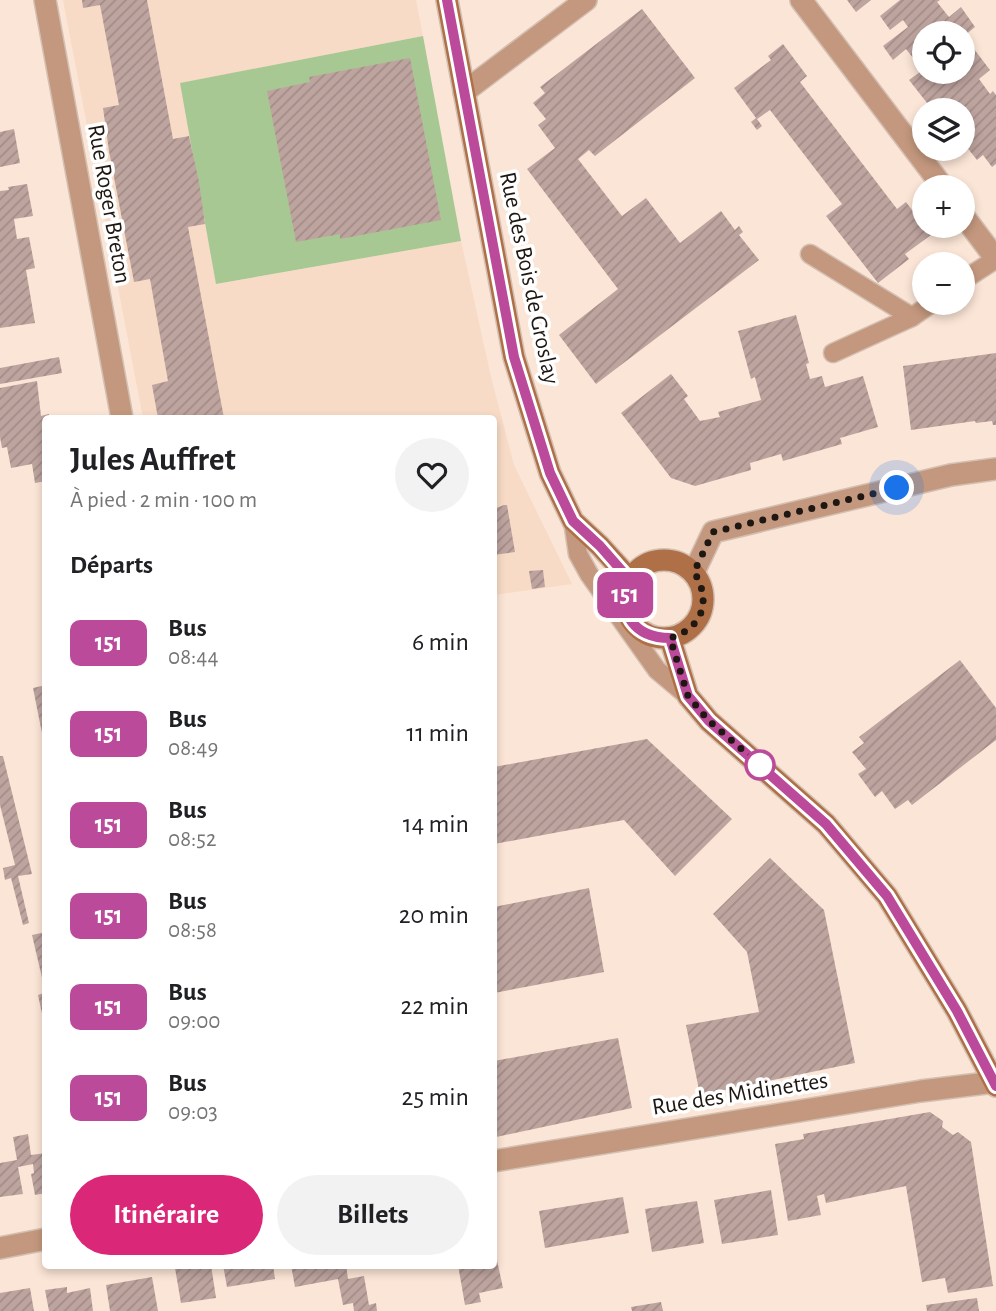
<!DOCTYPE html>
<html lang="fr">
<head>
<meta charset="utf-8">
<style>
  body { margin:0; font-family:"Alegreya Sans",sans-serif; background:#f2f2f2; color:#202124; height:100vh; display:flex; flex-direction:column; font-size:26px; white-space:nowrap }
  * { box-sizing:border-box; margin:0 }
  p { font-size:23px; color:#757577 }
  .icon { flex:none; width:38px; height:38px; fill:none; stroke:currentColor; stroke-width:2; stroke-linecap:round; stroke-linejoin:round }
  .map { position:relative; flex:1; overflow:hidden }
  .side { position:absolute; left:42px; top:415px; width:455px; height:854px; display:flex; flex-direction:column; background:#fff; border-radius:7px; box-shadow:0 4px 10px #0003 }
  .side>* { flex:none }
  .badge { padding:0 14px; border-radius:10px; font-size:24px; line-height:46px }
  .controls { position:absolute; left:912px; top:21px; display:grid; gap:14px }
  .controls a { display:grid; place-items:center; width:63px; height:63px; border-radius:50%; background:#fff; box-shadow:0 4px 10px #0003; font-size:35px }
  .you { position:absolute; width:35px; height:35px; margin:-18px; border:5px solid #fff; border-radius:50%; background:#1a73e8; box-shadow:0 0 0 10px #1a73e833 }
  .map>.badge { position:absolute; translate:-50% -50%; box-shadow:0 0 0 4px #fff }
  h2 { padding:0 28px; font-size:26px; line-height:63px }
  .round { display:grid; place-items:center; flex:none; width:74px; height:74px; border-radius:37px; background:#f2f2f2 }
  .summary { display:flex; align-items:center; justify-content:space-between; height:119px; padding:0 28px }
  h1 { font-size:33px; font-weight:700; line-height:52px }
  .action { display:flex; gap:14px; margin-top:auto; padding:14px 28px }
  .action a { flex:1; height:80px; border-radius:42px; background:#db2777; color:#fff; font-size:28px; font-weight:700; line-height:80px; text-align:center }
  .action a+a { background:#f2f2f2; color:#202124 }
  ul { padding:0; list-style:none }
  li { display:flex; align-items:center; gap:21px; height:91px; padding:0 28px }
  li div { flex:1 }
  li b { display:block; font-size:26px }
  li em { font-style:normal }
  li .badge { min-width:77px; font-weight:700; text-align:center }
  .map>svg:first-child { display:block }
</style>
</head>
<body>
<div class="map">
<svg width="996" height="1311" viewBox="0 0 996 1311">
  <defs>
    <pattern id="building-hatch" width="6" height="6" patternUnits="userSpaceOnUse" patternTransform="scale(1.75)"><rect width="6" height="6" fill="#bea49f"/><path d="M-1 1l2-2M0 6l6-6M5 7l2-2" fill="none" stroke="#a38c88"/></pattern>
  </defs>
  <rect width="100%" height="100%" fill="#fbe5d6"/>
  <polygon fill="#f7dbc6" points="63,0 416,0 423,36 181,83 217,284 461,241 491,377 514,465 572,584 494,595 494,418 143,418"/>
  <polygon fill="#a7c893" points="423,36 461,241 216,284 180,83"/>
  <g fill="url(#building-hatch)">
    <polygon points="82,0 147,0 173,139 189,136 199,182 205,224 188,227 224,418 158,418 152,385 168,381 150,279 134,282 109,151 103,108 119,105 100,5 83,8"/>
    <polygon points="847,0 871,0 856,12"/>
    <polygon points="900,0 940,0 937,2 949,17 961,7 975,27 964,36 990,70 979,79 990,94 993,91 996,95 996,164 992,167 983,155 977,160 962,141 962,110 953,110 943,98 931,108 909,80 924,69 924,72 962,72 962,33 924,33 924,58 917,63 906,49 893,60 883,46 908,27 903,20 890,30 880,16"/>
    <polygon points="642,9 695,78 595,156 589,150 578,159 622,216 646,198 680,243 721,211 735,230 739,226 743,232 739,235 759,260 596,384 559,335 618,289 527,169 555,148 538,125 546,119 533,103 545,93 540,87"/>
    <polygon points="783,44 807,76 800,82 897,209 906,202 931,235 905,254 909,259 878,283 826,216 842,204 770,110 757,119 762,126 757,130 751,122 756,118 734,88 771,60 768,56"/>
    <polygon points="410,58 441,220 340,239 340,234 296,242 267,91 310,82 309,77"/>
    <polygon points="14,129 20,163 0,167 0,132"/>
    <polygon points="27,184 33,216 14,219 17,239 29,237 35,268 26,270 35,323 0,328 0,191 9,190 8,187"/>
    <polygon points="796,315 809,363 806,364 810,379 822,376 825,387 863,376 878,427 840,438 842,444 783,461 781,454 750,463 751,470 695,486 671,478 621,413 671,374 688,396 684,399 700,421 720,417 718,412 761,400 755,377 751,379 738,331"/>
    <polygon points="996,353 996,425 993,425 992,421 976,423 975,421 911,430 903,366"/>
    <polygon points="59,357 62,373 0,384 0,368"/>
    <polygon points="37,381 41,416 49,414 49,418 46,418 46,481 35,483 32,464 11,468 7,447 2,448 0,437 0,388"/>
    <polygon points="504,505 507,505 515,552 494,555 494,509"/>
    <polygon points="543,570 545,587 532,589 529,571"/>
    <polygon points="960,660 996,708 996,740 912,805 908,800 895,809 882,791 875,797 858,774 866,769 852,752 864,743 859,737"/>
    <polygon points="46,685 46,743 44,743 33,688"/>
    <polygon points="647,739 732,819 675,876 624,820 494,844 494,767"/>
    <polygon points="0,756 3,756 32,874 18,876 29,923 23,925 11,878 5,880 3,868 15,865 0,805"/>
    <polygon points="770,858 824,910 855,1063 700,1095 686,1025 759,1012 747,952 713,914"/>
    <polygon points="589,888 604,972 494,993 494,907"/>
    <polygon points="46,932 46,986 44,986 32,935"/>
    <polygon points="46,992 46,1023 44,1023 38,995"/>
    <polygon points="618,1038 632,1108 496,1137 494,1124 494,1061"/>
    <polygon points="930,1112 943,1121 942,1127 953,1135 958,1132 971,1142 993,1286 948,1293 945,1278 922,1282 906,1186 826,1203 824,1194 817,1196 821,1215 788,1221 775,1144 804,1139 803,1134"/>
    <polygon points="28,1134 31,1155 46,1153 46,1193 35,1195 31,1174 34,1173 33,1164 18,1167 23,1194 0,1197 0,1163 17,1160 13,1137"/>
    <polygon points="771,1190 778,1235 722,1244 714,1200"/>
    <polygon points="623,1197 629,1233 545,1248 539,1211"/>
    <polygon points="697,1201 704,1243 652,1252 645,1209"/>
    <polygon points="494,1246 503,1288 479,1293 481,1302 465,1305 458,1265 494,1265"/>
    <polygon points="190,1265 211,1265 216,1298 181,1303 175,1268"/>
    <polygon points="223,1265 273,1265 275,1279 227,1287"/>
    <polygon points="291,1265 346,1265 348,1279 364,1276 369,1305 376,1303 377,1311 354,1311 353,1303 343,1305 338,1279 295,1287"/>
    <polygon points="152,1277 158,1311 110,1311 106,1285"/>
    <polygon points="67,1287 67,1293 90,1288 93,1311 49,1311 45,1290"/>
    <polygon points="30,1288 34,1311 0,1311 0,1293"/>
    <polygon points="977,1298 979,1311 927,1311 926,1305"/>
    <polygon points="661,1302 663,1311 632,1311 631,1307"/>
  </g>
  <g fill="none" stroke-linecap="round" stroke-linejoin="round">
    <defs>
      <g id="lane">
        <polyline points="810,254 912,317 932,303"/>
        <polyline points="962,281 996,259"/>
        <polyline points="833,353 912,317"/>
        <polyline points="573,521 578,554 589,574 657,670 688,696"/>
      </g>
      <g id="street">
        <polyline points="45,0 122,418"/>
        <polyline points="801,0 943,187"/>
        <polyline points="464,92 586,0"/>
        <polyline points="962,214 996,259"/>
        <polyline points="694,572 713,532 951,475 996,469"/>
        <polyline points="494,1161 921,1091 996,1082"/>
        <polyline points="0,1248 46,1239"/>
      </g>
      <g id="secondary">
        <polyline points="447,0 514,357 550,473 573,521 600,546 630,579"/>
        <circle cx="664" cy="599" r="39"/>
        <polyline points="670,638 688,696 709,721 826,824 887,896 957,1011 996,1086"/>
      </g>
    </defs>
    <use href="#lane" stroke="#d3c0b3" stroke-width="21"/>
    <use href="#street" stroke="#d3c0b3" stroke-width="24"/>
    <use href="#secondary" stroke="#d3c0b3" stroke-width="24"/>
    <use href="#lane" stroke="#c4987e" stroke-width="18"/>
    <use href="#street" stroke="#c4987e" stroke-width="21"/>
    <use href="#secondary" stroke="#af6f47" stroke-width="21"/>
  </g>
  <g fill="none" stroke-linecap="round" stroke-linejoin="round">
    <defs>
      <path id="line" d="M447,0L514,357L550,473L573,521L600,546L629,579C616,613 635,638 670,638L688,696L699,709L709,721L826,824L887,896L957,1011L996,1086"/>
    </defs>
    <use href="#line" stroke="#fff" stroke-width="16"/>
    <use href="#line" stroke="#bb4a9b" stroke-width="10"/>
    <path stroke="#1f1712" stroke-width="7" stroke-dasharray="0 12.6" d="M760,765L709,721L688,696L670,638C703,628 712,601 694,572L713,532L897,488"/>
  </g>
  <circle fill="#fff" stroke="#bb4a9b" stroke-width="3.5" cx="760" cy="765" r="14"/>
  <g text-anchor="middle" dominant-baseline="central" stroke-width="7" stroke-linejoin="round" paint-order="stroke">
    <g font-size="24" fill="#1f1712" stroke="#fff">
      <text transform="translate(109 204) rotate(80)">Rue Roger Breton</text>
      <text transform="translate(529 278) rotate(78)">Rue des Bois de Groslay</text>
      <text transform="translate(740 1094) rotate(-9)">Rue des Midinettes</text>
    </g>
  </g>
</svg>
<div class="controls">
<a><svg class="icon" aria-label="locate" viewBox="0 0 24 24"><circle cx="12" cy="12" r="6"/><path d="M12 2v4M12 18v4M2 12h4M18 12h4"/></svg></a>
<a><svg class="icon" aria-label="layers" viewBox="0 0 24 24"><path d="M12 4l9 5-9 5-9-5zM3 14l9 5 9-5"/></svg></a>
<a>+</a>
<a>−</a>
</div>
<div class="you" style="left:897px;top:488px"></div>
<b class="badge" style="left:625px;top:595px;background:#bb4a9b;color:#fff">151</b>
<section class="side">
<div class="summary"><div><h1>Jules Auffret</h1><p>À pied · 2 min · 100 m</p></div><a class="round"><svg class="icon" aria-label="heart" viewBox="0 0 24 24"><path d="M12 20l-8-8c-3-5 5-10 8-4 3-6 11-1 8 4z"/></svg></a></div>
<h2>Départs</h2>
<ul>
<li><span class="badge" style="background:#bb4a9b;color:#fff">151</span><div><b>Bus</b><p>08:44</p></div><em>6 min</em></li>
<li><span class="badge" style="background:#bb4a9b;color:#fff">151</span><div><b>Bus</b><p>08:49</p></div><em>11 min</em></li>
<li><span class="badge" style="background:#bb4a9b;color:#fff">151</span><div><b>Bus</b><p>08:52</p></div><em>14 min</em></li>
<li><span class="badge" style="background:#bb4a9b;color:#fff">151</span><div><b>Bus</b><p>08:58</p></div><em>20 min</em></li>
<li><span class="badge" style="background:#bb4a9b;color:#fff">151</span><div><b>Bus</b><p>09:00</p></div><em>22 min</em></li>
<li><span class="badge" style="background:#bb4a9b;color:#fff">151</span><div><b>Bus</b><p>09:03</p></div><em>25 min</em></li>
</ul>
<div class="action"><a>Itinéraire</a><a>Billets</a></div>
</section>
</div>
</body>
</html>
